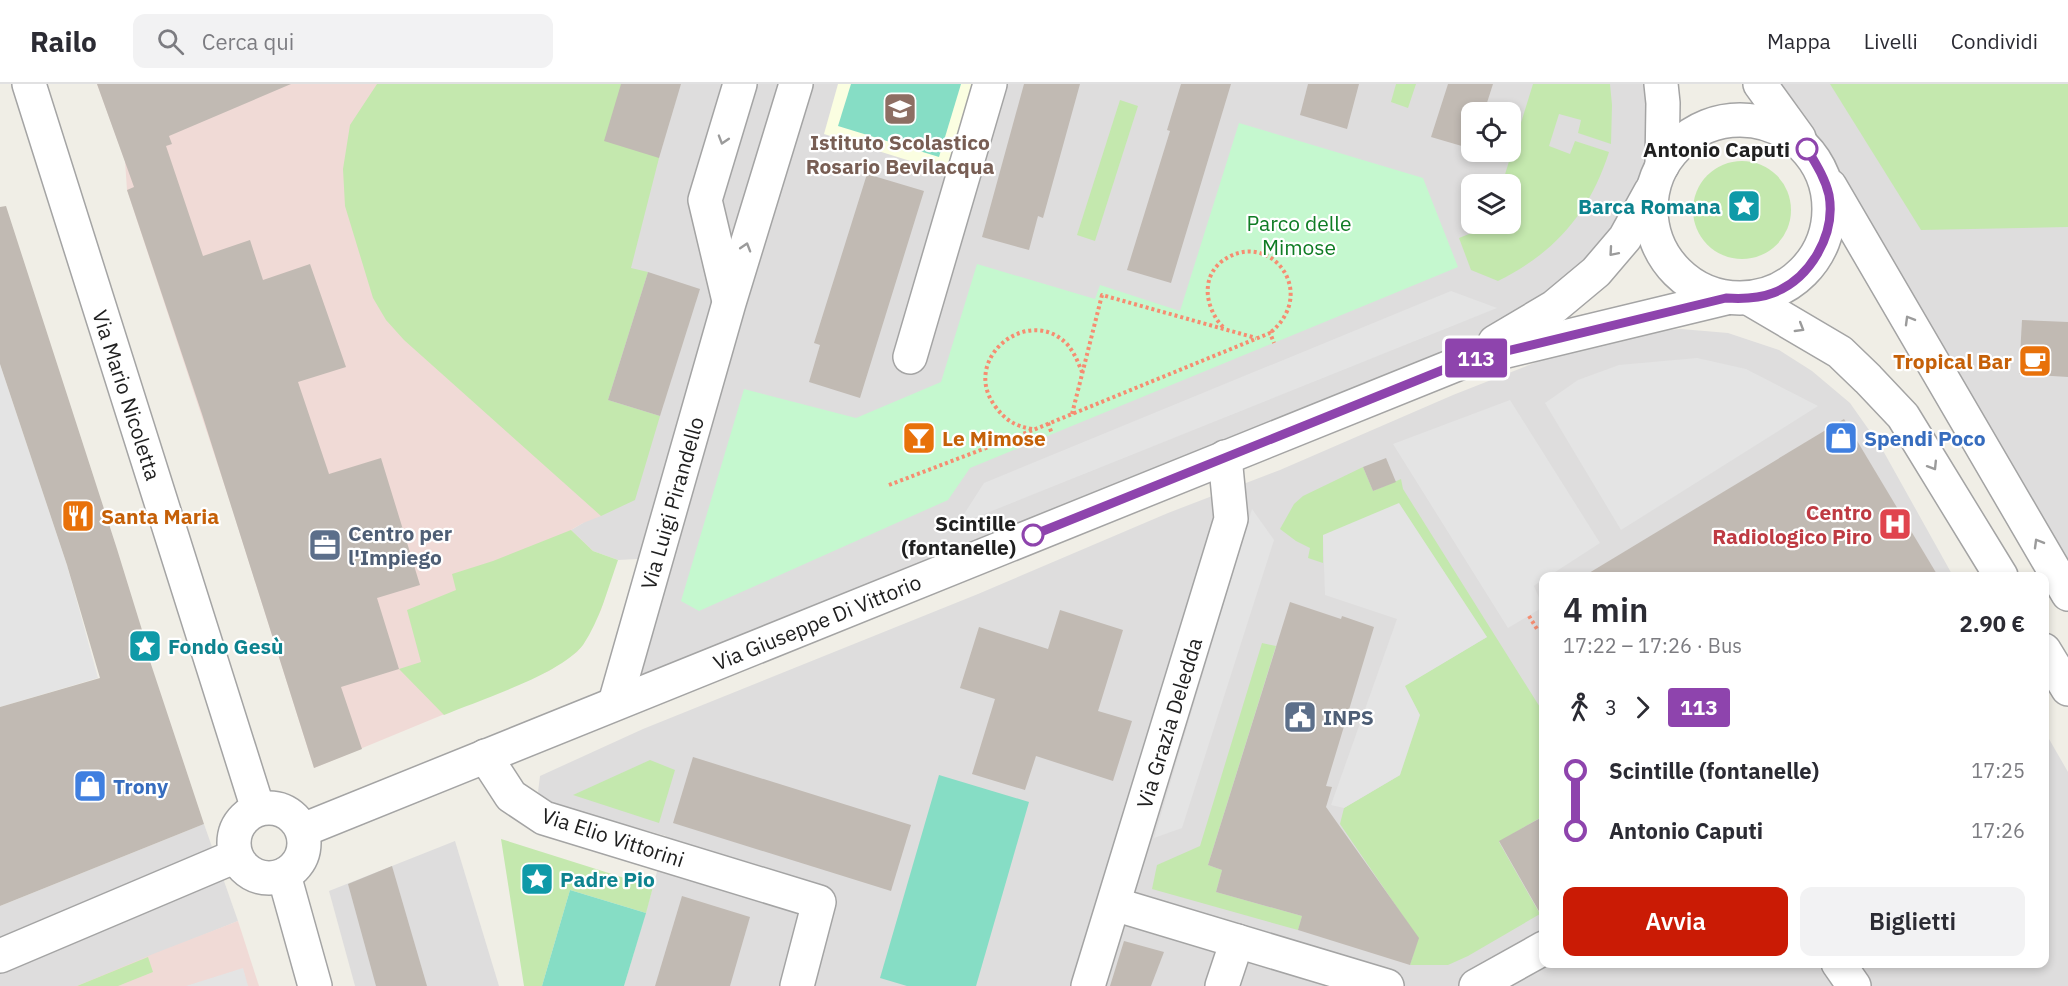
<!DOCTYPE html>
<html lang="it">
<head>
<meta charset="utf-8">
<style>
  body { margin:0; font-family:"IBM Plex Sans",sans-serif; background:#f2f2f3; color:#2b2b33; height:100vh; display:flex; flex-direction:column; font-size:22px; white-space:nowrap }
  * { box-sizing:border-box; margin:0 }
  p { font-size:20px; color:#7c7c81 }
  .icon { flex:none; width:33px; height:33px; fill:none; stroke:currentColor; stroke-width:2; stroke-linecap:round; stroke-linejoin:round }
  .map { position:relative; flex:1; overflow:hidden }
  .drawer { position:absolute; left:1539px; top:488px; width:510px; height:396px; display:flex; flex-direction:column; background:#fff; border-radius:12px; box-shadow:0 3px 9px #0003 }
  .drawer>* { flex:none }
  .badge { padding:0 12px; border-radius:4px; font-size:21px; line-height:39px }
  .fabs { position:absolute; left:1461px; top:18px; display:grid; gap:12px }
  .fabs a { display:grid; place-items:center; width:60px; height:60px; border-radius:12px; background:#fff; box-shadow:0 3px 9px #0003; font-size:30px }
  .map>.badge { position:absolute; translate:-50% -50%; box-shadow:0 0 0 3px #fff }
  .legs { display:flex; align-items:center; gap:9px; height:66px; padding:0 24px; font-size:20px }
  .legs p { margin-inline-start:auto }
  .head { display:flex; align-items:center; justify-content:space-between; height:102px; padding:0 24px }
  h1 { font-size:33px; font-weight:600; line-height:45px }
  .primary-button { display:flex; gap:12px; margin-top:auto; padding:12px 24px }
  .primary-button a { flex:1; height:69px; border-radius:12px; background:#ca1b05; color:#fff; font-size:24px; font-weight:600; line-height:69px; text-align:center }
  .primary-button a+a { background:#f2f2f3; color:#2b2b33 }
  ul { padding:0 24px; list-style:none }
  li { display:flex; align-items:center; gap:21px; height:60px; font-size:22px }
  li i { display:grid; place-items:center; width:9px; height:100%; margin:0 8px; background:currentColor }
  li i::after { content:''; width:15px; height:15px; margin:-8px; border:4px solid; border-radius:50%; background:#fff }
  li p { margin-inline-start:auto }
  li:first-child i { background:linear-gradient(#0000 50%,currentColor 0) }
  li:last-child i { background:linear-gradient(currentColor 50%,#0000 0) }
  header { display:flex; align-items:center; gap:36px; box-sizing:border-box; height:84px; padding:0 30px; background:#fff; border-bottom:2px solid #e1e1e2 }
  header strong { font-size:28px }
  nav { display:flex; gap:33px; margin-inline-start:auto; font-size:21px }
  .search { width:420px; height:54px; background:#f2f2f3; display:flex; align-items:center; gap:15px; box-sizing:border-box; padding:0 21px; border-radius:12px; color:#7c7c81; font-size:22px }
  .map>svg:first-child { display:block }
</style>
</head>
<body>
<header>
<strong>Railo</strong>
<div class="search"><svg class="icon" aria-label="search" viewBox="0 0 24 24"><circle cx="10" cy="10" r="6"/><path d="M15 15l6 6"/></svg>Cerca qui</div>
<nav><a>Mappa</a><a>Livelli</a><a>Condividi</a></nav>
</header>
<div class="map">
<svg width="2068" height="902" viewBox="0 0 2068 902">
  <rect width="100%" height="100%" fill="#f0eee6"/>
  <g fill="#dedddd" fill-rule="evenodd">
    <path d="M583,0H1661L1662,82L1625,154L1465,277L615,619L656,474L618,476L593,467L571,446L583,439ZM1472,28H1510V68H1472ZM1472,100H1510V140H1472Z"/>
    <polygon points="1760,0 2068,0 2068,510 1822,89"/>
    <polygon points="1681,245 1728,249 1779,266 1812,287 1850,319 1881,363 1953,492 1544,492 1544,879 2044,879 2045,648 2068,688 2068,902 624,902 653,803 666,752 545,718 538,708 540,692 643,645 978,510 1168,429 1280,386 1453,311 1575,263 1631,249"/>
    <polygon points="204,740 238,837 77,902 0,902 0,822"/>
    <polygon points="455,757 499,902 355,902 329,807"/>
  </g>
  <g fill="#f0dad6">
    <polygon points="97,0 583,0 601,432 583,439 571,446 593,467 610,497 601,526 584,559 577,568 549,587 314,684 231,421 127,106 125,77"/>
    <polygon points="238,837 259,902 77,902 153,870"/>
  </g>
  <polygon fill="#fbfee1" points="838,0 977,0 950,82 946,86 939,86 824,50"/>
  <g fill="#c4e8ae">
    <polygon points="377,0 621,0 659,74 631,184 648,188 608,316 660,332 635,416 601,432 404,256 386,236 373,214 345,122 343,85 350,41"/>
    <polygon points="1396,0 1416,0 1408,24 1391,18"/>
    <path d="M1533,0H1610L1612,21L1611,60L1578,49L1581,36L1559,30L1549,62L1570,70L1575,57L1609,68C1590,128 1555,169 1498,197L1471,186L1459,154L1494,140H1510L1512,132L1510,100H1502Z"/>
    <polygon points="1830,0 2068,0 2068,143 1921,146"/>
    <polygon points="1120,16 1138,22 1095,157 1077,151"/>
    <circle cx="1742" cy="126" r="49"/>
    <polygon points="1363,383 1373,407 1401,395 1403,405 1543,628 1543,732 1499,758 1540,830 1468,872 1448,881 1410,881 1418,854 1340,740 1344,724 1400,691 1404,602 1487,553 1323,451 1323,479 1308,474 1310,464 1296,457 1280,445 1294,420 1303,412"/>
    <path d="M571,446L593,467L618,476C608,504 600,536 583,561C561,590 480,616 444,631L399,585L421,578L407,526L456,506L452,490L493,477Z"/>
    <polygon points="1262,559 1276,562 1208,781 1222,786 1216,808 1302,832 1298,846 1152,805 1157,781 1200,762"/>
    <polygon points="650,676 675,686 659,739 573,711"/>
    <polygon points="501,755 653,803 646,829 570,806 542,902 524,902"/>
    <polygon points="148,873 153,888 118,902 77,902"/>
  </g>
  <polygon fill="#c5f8cf" points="1239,39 1423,94 1458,183 970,384 948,416 699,527 681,517 744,305 856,334 941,298 977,180 1095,215 1100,201 1180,227"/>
  <g fill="#86ddc5">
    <polygon points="851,0 961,0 939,73 838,42"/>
    <polygon points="939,691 1029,718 976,902 907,902 880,894"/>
    <polygon points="570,806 646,829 624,902 542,902"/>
  </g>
  <g fill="#e4e4e4">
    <polygon points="1451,207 1497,224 957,441 984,399"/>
    <polygon points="1697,274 1746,285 1818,322 1621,446 1545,319 1578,296 1619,281"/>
    <polygon points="0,280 67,481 98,594 0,623"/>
    <polygon points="1510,316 1600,459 1549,492 1544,492 1543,495 1534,502 1543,523 1508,544 1393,360"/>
    <polygon points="1399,419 1487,553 1405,602 1420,631 1400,691 1344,724 1331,721 1397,535 1325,511 1323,451"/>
    <polygon points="1252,425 1274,456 1182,744 1154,754"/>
    <polygon points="243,884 248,902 186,902"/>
  </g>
  <g fill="#c1bab3">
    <polygon points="97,0 291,0 169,52 172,60 166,62 203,172 250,156 263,196 310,180 346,283 298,298 329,390 381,374 420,501 377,514 399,585 341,603 362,665 314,684 202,330 127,106 134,103"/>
    <polygon points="621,0 681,0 659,74 604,57"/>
    <polygon points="1024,0 1080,0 1043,134 1038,132 1029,166 982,153"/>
    <polygon points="1181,0 1231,0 1171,199 1127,186 1170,47 1167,46"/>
    <polygon points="1308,0 1359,0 1347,45 1300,31"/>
    <polygon points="1448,0 1493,0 1484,28 1472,28 1472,65 1431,53"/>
    <polygon points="867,90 924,107 860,314 809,298 820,261 814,259"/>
    <polygon points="6,122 117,465 142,546 140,547 204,740 0,822 0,623 100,594 67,481 0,280 0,123"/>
    <polygon points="648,188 700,205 660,332 608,316"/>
    <polygon points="2022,236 2068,238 2068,293 2019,290"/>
    <polygon points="1844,335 1938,492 1584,492 1680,434"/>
    <polygon points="1386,374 1396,398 1373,407 1363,383"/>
    <polygon points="1290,518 1341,535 1342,532 1374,543 1326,702 1332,703 1326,723 1419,854 1410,881 1298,846 1302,832 1216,808 1222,786 1208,781"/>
    <polygon points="1060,526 1123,546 1098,627 1132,637 1113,697 1036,672 1025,706 972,690 995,615 960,604 979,543 1048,565"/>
    <polygon points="693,673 911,741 891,807 673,739"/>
    <polygon points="1544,732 1544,836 1499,757"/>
    <polygon points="392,782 427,902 376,902 348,800"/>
    <polygon points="682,812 750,833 730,902 655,902"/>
    <polygon points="1124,857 1164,868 1151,902 1110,902"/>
  </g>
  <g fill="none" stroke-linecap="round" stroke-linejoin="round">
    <defs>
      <g id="minor">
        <polyline points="29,0 258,725"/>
        <polyline points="1661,0 1663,19 1662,82"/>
        <polyline points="1760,0 1799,54"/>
        <circle cx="1740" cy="125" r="89"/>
        <polyline points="1830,102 2068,510"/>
        <polyline points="1750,215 1840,268 1868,295 1903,332 2001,492"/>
        <polyline points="729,217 705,116 740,0"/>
        <polyline points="1495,258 1554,223 1596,188 1625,154 1651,107"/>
        <polyline points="910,273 990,0"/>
        <polyline points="2044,566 2068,605"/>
        <polyline points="615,619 729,219 796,0"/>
        <polyline points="485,672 511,712 544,734 819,818 797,902"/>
        <circle cx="269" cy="759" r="35"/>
        <polyline points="303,746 1465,277 1726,214"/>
        <polyline points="284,791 315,902"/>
        <polyline points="1114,820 1387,902"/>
        <polyline points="0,872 236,772"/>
        <polyline points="1838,879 1854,902"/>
        <polyline points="1088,902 1231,435 1225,373"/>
        <polyline points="1222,902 1237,857"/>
        <polyline points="1476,902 1544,864"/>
      </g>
    </defs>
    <use href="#minor" stroke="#a4a4a4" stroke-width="36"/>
    <g stroke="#f68d71" stroke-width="4" stroke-dasharray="3 3" stroke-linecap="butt">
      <path d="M1223,243C1213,233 1206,216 1208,202C1209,192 1214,184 1221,178C1267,142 1321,207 1270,249"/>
      <polyline points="1072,330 1102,211 1256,254"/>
      <polyline points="1048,339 1052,350"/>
      <path d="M1032,345C1015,342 1005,336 995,322C960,275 1028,220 1067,260C1074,268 1078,278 1082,288"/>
      <polyline points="889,401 1033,346 1270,249 1274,259"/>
      <polyline points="1529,532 1537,545"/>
    </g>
    <use href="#minor" stroke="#fff" stroke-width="33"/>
  </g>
  <defs><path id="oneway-chevron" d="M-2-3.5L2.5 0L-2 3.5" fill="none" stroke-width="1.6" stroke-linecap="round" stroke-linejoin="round" transform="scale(1.5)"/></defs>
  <g stroke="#9b9b9b">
    <use href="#oneway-chevron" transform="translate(723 56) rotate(107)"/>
    <use href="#oneway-chevron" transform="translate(746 163) rotate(-73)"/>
    <use href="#oneway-chevron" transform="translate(1613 168) rotate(131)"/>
    <use href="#oneway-chevron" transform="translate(1909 236) rotate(-120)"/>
    <use href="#oneway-chevron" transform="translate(1800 244) rotate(31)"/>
    <use href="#oneway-chevron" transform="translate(1933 382) rotate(58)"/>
    <use href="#oneway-chevron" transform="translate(2038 459) rotate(-120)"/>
  </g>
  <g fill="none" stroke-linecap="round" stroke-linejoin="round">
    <defs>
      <path id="line-1" d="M1033,451L1465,277L1726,214C1742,215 1758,215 1773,209C1810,195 1836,151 1829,111C1825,94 1816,80 1807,65"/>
    </defs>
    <use href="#line-1" stroke="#fff" stroke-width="14"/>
    <use href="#line-1" stroke="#8e44ad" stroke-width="9"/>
  </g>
  <defs>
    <symbol id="school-square" viewBox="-11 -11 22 22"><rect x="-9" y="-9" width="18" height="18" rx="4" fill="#8d6e63" stroke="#fff"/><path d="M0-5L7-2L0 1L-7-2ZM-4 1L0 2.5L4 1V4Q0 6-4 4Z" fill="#fff"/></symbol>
    <symbol id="sight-square" viewBox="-11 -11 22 22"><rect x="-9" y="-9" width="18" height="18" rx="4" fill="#0f9aa8" stroke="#fff"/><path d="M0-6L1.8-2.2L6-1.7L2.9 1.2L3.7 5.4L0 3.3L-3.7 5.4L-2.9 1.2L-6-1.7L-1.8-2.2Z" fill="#fff"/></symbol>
    <symbol id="cafe-square" viewBox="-11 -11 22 22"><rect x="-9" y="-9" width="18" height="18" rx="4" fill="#e8710a" stroke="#fff"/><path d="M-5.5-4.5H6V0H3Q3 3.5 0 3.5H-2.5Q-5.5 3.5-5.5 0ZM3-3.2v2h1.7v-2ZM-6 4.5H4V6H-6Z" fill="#fff"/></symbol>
    <symbol id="bar-square" viewBox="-11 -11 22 22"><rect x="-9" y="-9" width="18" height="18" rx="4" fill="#e8710a" stroke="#fff"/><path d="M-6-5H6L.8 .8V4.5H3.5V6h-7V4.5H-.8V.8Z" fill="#fff"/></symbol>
    <symbol id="shop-square" viewBox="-11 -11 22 22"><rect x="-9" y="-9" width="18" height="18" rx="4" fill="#3f7fe0" stroke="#fff"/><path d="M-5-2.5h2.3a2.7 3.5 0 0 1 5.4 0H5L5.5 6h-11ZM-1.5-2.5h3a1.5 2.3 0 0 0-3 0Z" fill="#fff"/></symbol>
    <symbol id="restaurant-square" viewBox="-11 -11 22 22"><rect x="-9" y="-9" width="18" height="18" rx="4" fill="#e8710a" stroke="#fff"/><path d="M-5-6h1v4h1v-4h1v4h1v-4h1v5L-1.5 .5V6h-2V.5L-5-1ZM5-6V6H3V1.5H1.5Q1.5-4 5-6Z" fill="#fff"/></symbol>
    <symbol id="hospital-square" viewBox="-11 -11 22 22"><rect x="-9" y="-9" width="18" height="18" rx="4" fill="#e0444e" stroke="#fff"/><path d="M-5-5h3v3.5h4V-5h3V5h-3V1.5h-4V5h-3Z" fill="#fff"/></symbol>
    <symbol id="office-square" viewBox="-11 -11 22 22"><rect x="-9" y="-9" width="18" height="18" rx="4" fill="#5c6f8a" stroke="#fff"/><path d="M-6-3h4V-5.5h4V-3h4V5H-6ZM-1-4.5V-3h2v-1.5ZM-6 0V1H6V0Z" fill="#fff"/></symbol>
    <symbol id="civic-square" viewBox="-11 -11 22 22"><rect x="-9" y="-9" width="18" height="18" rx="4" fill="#5c6f8a" stroke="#fff"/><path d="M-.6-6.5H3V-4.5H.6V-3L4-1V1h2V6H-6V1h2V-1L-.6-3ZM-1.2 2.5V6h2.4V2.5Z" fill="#fff"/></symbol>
  </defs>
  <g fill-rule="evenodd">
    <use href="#school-square" x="881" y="6" width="38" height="38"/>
    <use href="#sight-square" x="1725" y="103" width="38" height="38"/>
    <use href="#cafe-square" x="2016" y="258" width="38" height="38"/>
    <use href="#bar-square" x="900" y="335" width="38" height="38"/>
    <use href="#shop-square" x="1822" y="335" width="38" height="38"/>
    <use href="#restaurant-square" x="59" y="413" width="38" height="38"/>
    <use href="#hospital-square" x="1876" y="421" width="38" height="38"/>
    <use href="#office-square" x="306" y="442" width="38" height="38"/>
    <use href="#sight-square" x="126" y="543" width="38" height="38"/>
    <use href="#civic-square" x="1281" y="614" width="38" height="38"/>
    <use href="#shop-square" x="71" y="683" width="38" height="38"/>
    <use href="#sight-square" x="518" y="776" width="38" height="38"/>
  </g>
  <g fill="#fff" stroke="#8e44ad" stroke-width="3">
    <circle cx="1807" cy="65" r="10"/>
    <circle cx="1033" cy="451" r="10"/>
  </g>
  <g text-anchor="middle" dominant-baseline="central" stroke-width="4.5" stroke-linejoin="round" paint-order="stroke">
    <g font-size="21" font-weight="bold" fill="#785e54" stroke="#fff">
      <text x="900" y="58">Istituto Scolastico<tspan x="900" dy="24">Rosario Bevilacqua</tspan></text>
    </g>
    <g font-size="21" font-weight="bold" fill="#202020" stroke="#fff" text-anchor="end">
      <text x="1790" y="65">Antonio Caputi</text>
      <text x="1016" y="439">Scintille<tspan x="1016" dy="24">(fontanelle)</tspan></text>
    </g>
    <g font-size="21" font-weight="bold" fill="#0d838f" stroke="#fff" text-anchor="start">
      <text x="1721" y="122" text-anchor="end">Barca Romana</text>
      <text x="168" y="562">Fondo Gesù</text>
      <text x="560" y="795">Padre Pio</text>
    </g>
    <g font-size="21" fill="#0f7c24" stroke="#fff">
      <text x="1299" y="139">Parco delle<tspan x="1299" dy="24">Mimose</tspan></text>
    </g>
    <g font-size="21" font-weight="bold" fill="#c56008" stroke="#fff" text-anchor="start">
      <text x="2012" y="277" text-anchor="end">Tropical Bar</text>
      <text x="942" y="354">Le Mimose</text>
      <text x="101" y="432">Santa Maria</text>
    </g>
    <g font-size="21" fill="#202020" stroke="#fff">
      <text transform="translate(127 311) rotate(72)">Via Mario Nicoletta</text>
      <text transform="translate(672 419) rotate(-74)">Via Luigi Pirandello</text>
      <text transform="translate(817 538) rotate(-22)">Via Giuseppe Di Vittorio</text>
      <text transform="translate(1169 639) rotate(-73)">Via Grazia Deledda</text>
      <text transform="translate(613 753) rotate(18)">Via Elio Vittorini</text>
    </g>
    <g font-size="21" font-weight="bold" fill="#366cbe" stroke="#fff" text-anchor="start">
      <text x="1864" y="354">Spendi Poco</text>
      <text x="113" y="702">Trony</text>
    </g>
    <g font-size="21" font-weight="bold" fill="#be3a42" stroke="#fff" text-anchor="end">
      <text x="1872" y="428">Centro<tspan x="1872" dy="24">Radiologico Piro</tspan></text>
    </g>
    <g font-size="21" font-weight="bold" fill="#4e5e75" stroke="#fff" text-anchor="start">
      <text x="348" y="449">Centro per<tspan x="348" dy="24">l'Impiego</tspan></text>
      <text x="1323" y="633">INPS</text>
    </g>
  </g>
</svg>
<div class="fabs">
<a><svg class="icon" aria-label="locate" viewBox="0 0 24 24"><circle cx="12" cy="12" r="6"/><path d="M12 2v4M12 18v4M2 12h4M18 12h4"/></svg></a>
<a><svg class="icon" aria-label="layers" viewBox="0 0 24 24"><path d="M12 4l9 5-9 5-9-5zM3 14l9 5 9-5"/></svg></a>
</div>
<b class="badge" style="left:1476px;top:274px;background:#8e44ad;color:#fff">113</b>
<section class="drawer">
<div class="head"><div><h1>4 min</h1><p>17:22 – 17:26 · Bus</p></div><b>2.90 €</b></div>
<div class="legs"><svg class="icon" aria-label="walk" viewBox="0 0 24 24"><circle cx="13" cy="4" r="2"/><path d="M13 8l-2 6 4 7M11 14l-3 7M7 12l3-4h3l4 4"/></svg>3<svg class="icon" aria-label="forward" viewBox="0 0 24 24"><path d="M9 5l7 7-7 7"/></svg><b class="badge" style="background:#8e44ad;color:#fff">113</b></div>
<ul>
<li><i style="color:#8e44ad"></i><b>Scintille (fontanelle)</b><p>17:25</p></li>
<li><i style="color:#8e44ad"></i><b>Antonio Caputi</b><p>17:26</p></li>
</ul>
<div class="primary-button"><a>Avvia</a><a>Biglietti</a></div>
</section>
</div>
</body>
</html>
